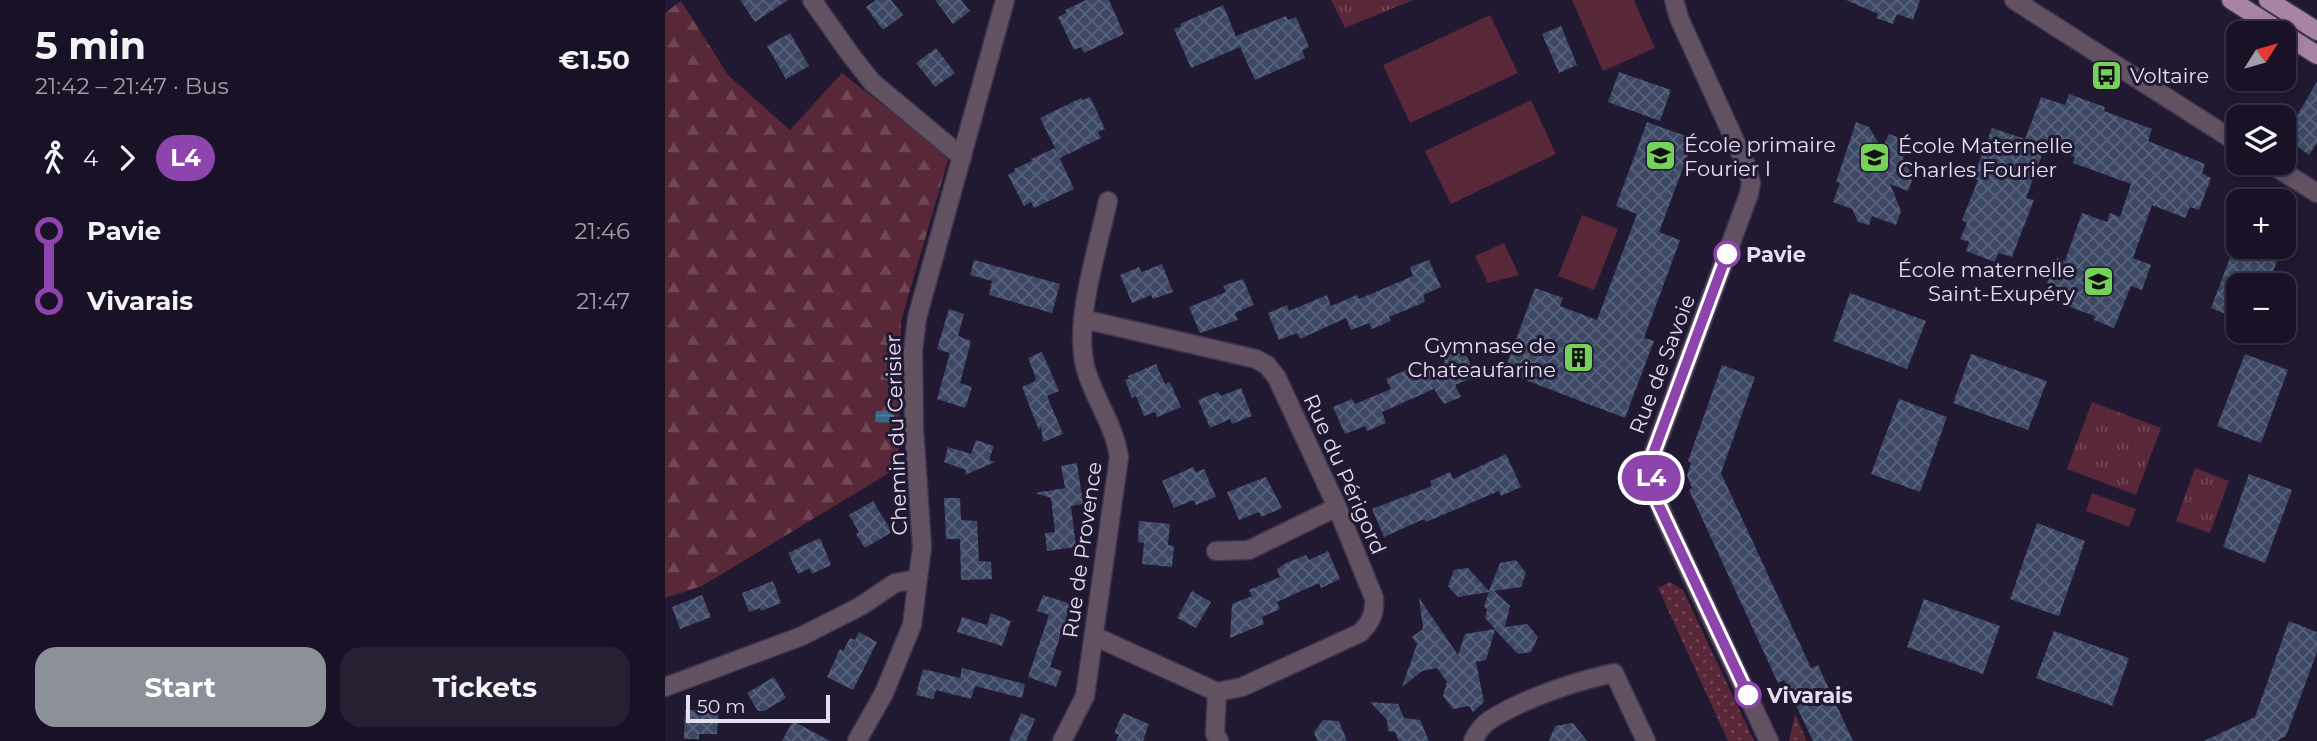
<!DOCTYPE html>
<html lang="en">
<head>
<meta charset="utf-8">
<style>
  body { margin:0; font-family:Montserrat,sans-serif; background:#262032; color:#f1f3f6; height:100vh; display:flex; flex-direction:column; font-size:26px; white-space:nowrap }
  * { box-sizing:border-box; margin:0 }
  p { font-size:23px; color:#9f9ea7 }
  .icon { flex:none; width:38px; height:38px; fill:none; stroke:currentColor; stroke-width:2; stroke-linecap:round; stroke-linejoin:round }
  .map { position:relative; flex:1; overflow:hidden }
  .drawer { display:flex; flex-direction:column; background:#191226; width:665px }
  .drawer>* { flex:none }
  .badge { padding:0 14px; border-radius:23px; font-size:24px; line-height:46px }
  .needle { width:46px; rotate:53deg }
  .controls { position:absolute; left:1561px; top:21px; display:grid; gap:14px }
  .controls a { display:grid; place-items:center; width:70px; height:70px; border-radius:14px; background:#191226; box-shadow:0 4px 10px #0003,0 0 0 2px #373243; font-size:35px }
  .scale { position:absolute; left:21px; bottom:18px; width:144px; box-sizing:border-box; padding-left:7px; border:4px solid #e3def0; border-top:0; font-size:19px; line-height:24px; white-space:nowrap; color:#e3def0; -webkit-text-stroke:5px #211832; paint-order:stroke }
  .map>.badge { position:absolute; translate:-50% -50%; box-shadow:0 0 0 4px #fff }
  .legs { display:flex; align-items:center; gap:10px; height:77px; padding:0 35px; font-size:23px }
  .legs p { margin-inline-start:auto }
  .head { display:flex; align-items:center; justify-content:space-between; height:119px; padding:0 35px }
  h1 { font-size:38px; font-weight:700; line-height:52px }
  .primary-button { display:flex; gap:14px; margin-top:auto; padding:14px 35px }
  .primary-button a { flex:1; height:80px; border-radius:21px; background:#8c9099; color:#fff; font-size:28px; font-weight:700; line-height:80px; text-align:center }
  .primary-button a+a { background:#262032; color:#f1f3f6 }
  ul { padding:0 35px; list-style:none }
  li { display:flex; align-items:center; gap:24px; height:70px; font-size:26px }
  li i { display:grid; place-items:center; width:10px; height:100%; margin:0 9px; background:currentColor }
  li i::after { content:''; width:18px; height:18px; margin:-9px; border:5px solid; border-radius:50%; background:#191226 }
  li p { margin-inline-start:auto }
  li:first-child i { background:linear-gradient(#0000 50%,currentColor 0) }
  li:last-child i { background:linear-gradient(currentColor 50%,#0000 0) }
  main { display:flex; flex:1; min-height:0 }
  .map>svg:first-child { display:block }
</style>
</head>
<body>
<main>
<section class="drawer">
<div class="head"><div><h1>5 min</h1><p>21:42 – 21:47 · Bus</p></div><b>€1.50</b></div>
<div class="legs"><svg class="icon" aria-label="walk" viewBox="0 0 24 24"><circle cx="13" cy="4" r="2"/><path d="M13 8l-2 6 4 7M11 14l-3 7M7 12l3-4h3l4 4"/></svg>4<svg class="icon" aria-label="forward" viewBox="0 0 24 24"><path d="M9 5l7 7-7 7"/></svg><b class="badge" style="background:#8e44ad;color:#fff">L4</b></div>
<ul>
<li><i style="color:#8e44ad"></i><b>Pavie</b><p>21:46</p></li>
<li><i style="color:#8e44ad"></i><b>Vivarais</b><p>21:47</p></li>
</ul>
<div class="primary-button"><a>Start</a><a>Tickets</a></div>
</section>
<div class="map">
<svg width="1652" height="741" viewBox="0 0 1652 741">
  <defs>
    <pattern id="grass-dots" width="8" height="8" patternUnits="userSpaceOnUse" patternTransform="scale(1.75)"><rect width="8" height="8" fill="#592838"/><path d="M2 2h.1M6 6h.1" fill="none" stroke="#714755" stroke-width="1.8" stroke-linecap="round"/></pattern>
    <pattern id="forest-firs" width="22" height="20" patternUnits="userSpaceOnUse" patternTransform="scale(1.75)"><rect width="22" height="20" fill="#592838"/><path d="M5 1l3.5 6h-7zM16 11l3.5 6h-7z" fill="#714755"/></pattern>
    <pattern id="park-tufts" width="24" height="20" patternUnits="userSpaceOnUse" patternTransform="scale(1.75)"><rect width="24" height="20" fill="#592838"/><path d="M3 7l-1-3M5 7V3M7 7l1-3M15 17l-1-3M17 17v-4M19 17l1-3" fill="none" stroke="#714755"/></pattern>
    <pattern id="water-rules" width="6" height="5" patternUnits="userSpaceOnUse" patternTransform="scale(1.75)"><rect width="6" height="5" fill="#316986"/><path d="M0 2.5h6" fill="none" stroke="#4f7e97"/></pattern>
    <pattern id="building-cross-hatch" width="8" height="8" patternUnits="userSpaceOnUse" patternTransform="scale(1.75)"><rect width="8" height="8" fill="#3c4864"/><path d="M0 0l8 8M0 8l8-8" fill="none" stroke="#58627a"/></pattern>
  </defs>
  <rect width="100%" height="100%" fill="#211832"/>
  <g fill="url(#grass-dots)">
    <polygon points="1005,582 1018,590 1089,741 1063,741 993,588"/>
    <polygon points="1130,714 1142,741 1124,741"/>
  </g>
  <polygon fill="url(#forest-firs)" points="16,1 63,75 125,130 177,73 284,157 236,321 234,467 37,586 0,598 0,13"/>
  <g fill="url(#park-tufts)">
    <polygon points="666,0 748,0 680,28"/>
    <polygon points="1427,402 1496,428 1471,495 1402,469"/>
    <polygon points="1530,468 1564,481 1545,533 1511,521"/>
  </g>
  <g fill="#592838">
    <polygon points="907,0 969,0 990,48 938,71"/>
    <polygon points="825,15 853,73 745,123 718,65"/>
    <polygon points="866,100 891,154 786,204 760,151"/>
    <polygon points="917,215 953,229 929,290 893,276"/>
    <polygon points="839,243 854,275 823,283 810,256"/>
    <polygon points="1427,493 1471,509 1464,527 1421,511"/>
  </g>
  <polygon fill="url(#water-rules)" points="211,411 229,411 229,423 210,422"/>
  <g fill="url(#building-cross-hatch)">
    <polygon points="75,0 123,0 90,22"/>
    <polygon points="211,0 226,0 238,15 218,30 201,7"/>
    <polygon points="270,0 296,0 305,11 288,24"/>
    <polygon points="421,0 444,0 459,34 419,53 416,47 409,50 393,17 401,13 400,10"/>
    <polygon points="1181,0 1255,0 1248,20 1232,14 1228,24 1211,18 1213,14"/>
    <polygon points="558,5 571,36 621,16 623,20 631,17 644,47 637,50 640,58 590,80 575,47 526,68 509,29 517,26 515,24"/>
    <polygon points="896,26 912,65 894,73 877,34"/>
    <polygon points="125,33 144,66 121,79 102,46"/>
    <polygon points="271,48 290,73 270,87 251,63"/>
    <polygon points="954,72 1006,90 995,121 943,102"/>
    <polygon points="1652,82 1652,143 1644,155 1619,137"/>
    <polygon points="1404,94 1440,107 1439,111 1487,129 1483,141 1540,164 1537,173 1546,178 1534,210 1525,207 1520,218 1487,205 1468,258 1486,265 1477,290 1466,286 1449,328 1429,320 1430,316 1402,306 1407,292 1382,283 1392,258 1400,261 1417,213 1442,222 1445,213 1455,217 1466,184 1408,163 1410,157 1380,147 1361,198 1369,200 1347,257 1333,253 1330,262 1301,251 1304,242 1295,239 1302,223 1297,220 1313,180 1308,178 1327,128 1360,139 1376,97 1400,105"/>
    <polygon points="425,97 440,129 433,132 436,138 395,158 375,118 416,98 418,100"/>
    <polygon points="982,122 1029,139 994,232 1015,240 979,338 989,341 960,418 839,372 870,288 898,298 895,306 932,320 972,214 951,206"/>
    <polygon points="1191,122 1204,127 1217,149 1224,134 1238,139 1242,148 1238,159 1248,177 1243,191 1225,184 1236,211 1231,225 1207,216 1204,225 1193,222 1187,209 1168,202 1175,183 1171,182"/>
    <polygon points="390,148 409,189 369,208 366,202 359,206 343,175 350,171 349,169 367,161 366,159"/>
    <polygon points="1569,247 1605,247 1616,251 1603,285 1573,285 1573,319 1546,308"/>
    <polygon points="309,260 395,284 387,313 324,295 327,281 305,275"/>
    <polygon points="764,260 776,287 758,295 760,302 724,317 726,321 707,329 704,323 686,330 681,318 635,339 632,333 614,340 603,313 622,305 624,311 662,295 666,306 692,295 694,299 748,276 745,267"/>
    <polygon points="497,264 508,292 488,299 486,295 467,303 455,275 474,267 477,272"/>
    <polygon points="578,279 589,305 570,313 573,320 535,333 524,307 561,292 558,286"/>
    <polygon points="1185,293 1261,321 1242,369 1168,341"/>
    <polygon points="284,309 299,314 293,336 306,341 295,383 307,387 300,408 272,399 285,353 272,349"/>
    <polygon points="798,348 811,376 790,385 796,397 779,404 769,389 717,412 721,423 702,431 700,426 680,434 668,407 687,399 690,404 726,389 721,379 741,370 744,378 780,362 778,357"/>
    <polygon points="377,352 394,391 382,396 398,434 378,442 376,426 374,430 357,387 369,382 371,378 363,358"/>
    <polygon points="1306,354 1382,381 1363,430 1288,403"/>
    <polygon points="1580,354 1623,370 1596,443 1552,426"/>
    <polygon points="491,364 500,384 505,382 516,407 492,417 490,412 479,416 471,396 467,398 460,380 464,379 463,376"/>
    <polygon points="1057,365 1090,377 1056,473 1146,668 1153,665 1188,741 1148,741 1119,680 1113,683 1024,490 1027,488 1022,475 1026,463 1023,461"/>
    <polygon points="576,388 587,416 567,424 565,419 545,428 533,400 553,392 556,396"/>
    <polygon points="1234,399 1282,417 1255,492 1206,474"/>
    <polygon points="311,440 329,446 324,460 330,462 300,475 301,470 279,462 283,447 306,454"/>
    <polygon points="841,454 856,487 836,496 834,491 761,522 759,519 719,537 707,509 767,486 765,481 785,472 788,479"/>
    <polygon points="412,463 418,504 406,506 411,547 382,551 380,533 390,532 386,498 370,493 400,488 396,466"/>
    <polygon points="528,467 531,472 539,469 551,497 531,505 529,500 509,508 497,481"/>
    <polygon points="1584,474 1627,490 1600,563 1558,547"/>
    <polygon points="601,477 617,508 596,517 594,512 574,520 562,492"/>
    <polygon points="279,498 295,498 296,520 312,521 314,561 326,562 327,579 296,580 295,539 281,539"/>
    <polygon points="208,501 227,532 200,548 191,534 194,532 184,515"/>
    <polygon points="474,521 505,524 503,545 509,546 507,567 477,564 479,543 473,542"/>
    <polygon points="1372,523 1420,541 1394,616 1345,599"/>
    <polygon points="155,538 166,565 147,574 145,568 133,574 123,553"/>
    <polygon points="663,551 675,579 656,588 654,583 612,602 615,609 597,617 599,624 565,638 567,604 587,596 584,590 615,577 612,569 621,563 641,555 644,560"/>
    <polygon points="851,560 861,573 856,587 829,591 845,606 840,627 862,624 873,637 866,652 853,654 830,630 821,660 811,662 819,702 808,712 804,706 788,709 778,696 782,682 772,668 757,671 737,687 752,644 747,637 758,629 754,598 793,655 800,634 830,629 820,618 822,610 819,606 824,592 793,597 783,586 789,570 803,568 824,591 835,563"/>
    <polygon points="108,581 116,603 96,611 95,608 84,612 77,593"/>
    <polygon points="527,591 546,602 531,628 512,618"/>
    <polygon points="37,595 46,617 15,629 7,607"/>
    <polygon points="378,595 406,604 385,667 397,671 391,687 363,677 384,615 372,611"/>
    <polygon points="1259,599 1335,626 1318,674 1242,647"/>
    <polygon points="326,613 346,621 337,646 292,632 297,617 322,625"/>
    <polygon points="1624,621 1652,632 1652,652 1621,736 1612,741 1539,741 1590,717"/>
    <polygon points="1389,631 1464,658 1447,706 1371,678"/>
    <polygon points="194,632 212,642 188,690 162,677 175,649 178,651 185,638 190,640"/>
    <polygon points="297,668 360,684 357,698 310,686 306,699 271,690 268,699 251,695 258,669 295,678"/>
    <polygon points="109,677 121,698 99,711 93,711 82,693"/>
    <polygon points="705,702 733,704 739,718 755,720 764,741 734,741 730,732 723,731 722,720"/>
    <polygon points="20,710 53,710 52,734 34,734 34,739 19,739"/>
    <polygon points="356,713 370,719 361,741 344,741"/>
    <polygon points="458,713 484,724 478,741 451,741 454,735 449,733"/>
    <polygon points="658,720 674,721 682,741 652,741 649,732"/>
    <polygon points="128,721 165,741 117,741"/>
    <polygon points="908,723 922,741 884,741 890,726"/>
  </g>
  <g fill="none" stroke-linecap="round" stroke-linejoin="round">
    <defs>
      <g id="street">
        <polyline points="147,0 185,54 207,82 297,157"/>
        <polyline points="1009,0 1014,18 1081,165 1086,183 1084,194 988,454 986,482 999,517 1104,741"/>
        <polyline points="1349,0 1573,143"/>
        <polyline points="1604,163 1652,193"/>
        <path d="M418,319L591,359L602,365L612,378L672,507L709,598C710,614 706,622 695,633L577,687L552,692"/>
        <polyline points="551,551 584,550 672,507"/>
        <polyline points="429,636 552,692 550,734 554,741"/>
        <polyline points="0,687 137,636 196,606 230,583 253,579"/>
        <polyline points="192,741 219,693 247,625 257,547 249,428 248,351 252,318 340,0"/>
        <path d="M397,741L420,696L454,457C449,423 428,398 420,366C409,319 433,248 443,201"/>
        <path d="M808,741C812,733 817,725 825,720C857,699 911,681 949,673L981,741"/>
      </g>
      <g id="primary">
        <polyline points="1566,0 1618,33"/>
        <polyline points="1603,0 1652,31"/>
        <polyline points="1619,34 1652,55"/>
      </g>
    </defs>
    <use href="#street" stroke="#3c344d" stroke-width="21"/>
    <use href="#primary" stroke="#3c344d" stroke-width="21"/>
    <use href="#street" stroke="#625161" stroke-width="18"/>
    <use href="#primary" stroke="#a783a4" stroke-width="18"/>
  </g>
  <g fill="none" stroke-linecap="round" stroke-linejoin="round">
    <defs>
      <polyline id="line-1" points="1062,254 988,454 986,482 990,497 1083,695"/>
    </defs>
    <use href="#line-1" stroke="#fff" stroke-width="16"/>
    <use href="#line-1" stroke="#8e44ad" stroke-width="10"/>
  </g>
  <defs>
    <symbol id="bus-square" viewBox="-11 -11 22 22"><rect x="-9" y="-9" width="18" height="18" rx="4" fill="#74d25b" stroke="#211832"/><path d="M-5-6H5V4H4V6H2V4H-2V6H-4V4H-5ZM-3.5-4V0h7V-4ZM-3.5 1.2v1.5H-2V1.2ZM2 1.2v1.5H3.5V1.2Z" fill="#111"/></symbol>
    <symbol id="school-square" viewBox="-11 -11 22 22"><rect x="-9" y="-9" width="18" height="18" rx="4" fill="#74d25b" stroke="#211832"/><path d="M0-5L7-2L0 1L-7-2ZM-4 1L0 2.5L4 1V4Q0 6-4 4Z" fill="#111"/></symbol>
    <symbol id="building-square" viewBox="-11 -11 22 22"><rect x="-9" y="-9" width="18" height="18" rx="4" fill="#74d25b" stroke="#211832"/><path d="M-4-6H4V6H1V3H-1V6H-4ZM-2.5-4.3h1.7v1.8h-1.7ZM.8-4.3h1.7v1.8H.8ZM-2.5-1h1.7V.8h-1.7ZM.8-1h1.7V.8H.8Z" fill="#111"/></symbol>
  </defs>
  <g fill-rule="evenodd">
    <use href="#bus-square" x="1424" y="58" width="35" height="35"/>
    <use href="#school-square" x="978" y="138" width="35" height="35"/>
    <use href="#school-square" x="1192" y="140" width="35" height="35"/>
    <use href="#school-square" x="1416" y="264" width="35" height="35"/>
    <use href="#building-square" x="896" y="340" width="35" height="35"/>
  </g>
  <g fill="#fff" stroke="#8e44ad" stroke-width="3.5">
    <circle cx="1062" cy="254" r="12"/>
    <circle cx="1083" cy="695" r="12"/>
  </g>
  <g text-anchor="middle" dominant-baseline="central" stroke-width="6" stroke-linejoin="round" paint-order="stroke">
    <g font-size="21" fill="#e3def0" stroke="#211832" text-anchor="start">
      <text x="1465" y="75">Voltaire</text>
      <text x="1019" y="144">École primaire<tspan x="1019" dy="24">Fourier I</tspan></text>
      <text x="1233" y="145">École Maternelle<tspan x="1233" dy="24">Charles Fourier</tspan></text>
      <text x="1410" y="269" text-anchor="end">École maternelle<tspan x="1410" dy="24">Saint-Exupéry</tspan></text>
      <text x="891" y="345" text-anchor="end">Gymnase de<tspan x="891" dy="24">Chateaufarine</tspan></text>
    </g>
    <g font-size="21" font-weight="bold" fill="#e3def0" stroke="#211832" text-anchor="start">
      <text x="1081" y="254">Pavie</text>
      <text x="1102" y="695">Vivarais</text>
    </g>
    <g font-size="21" fill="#e3def0" stroke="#211832">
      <text transform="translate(997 364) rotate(-69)">Rue de Savoie</text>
      <text transform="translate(231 435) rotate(-92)">Chemin du Cerisier</text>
      <text transform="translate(680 474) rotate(66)">Rue du Périgord</text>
      <text transform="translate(417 550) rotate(-82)">Rue de Provence</text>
    </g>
  </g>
</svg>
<div class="controls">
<a><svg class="needle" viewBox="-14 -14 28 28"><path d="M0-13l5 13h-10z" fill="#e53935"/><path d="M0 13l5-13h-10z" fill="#9f9ea7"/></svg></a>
<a><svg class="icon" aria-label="layers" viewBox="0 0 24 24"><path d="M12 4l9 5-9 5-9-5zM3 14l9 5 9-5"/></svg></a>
<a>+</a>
<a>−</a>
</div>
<div class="scale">50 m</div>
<b class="badge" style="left:986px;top:478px;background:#8e44ad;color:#fff">L4</b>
</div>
</main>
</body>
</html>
